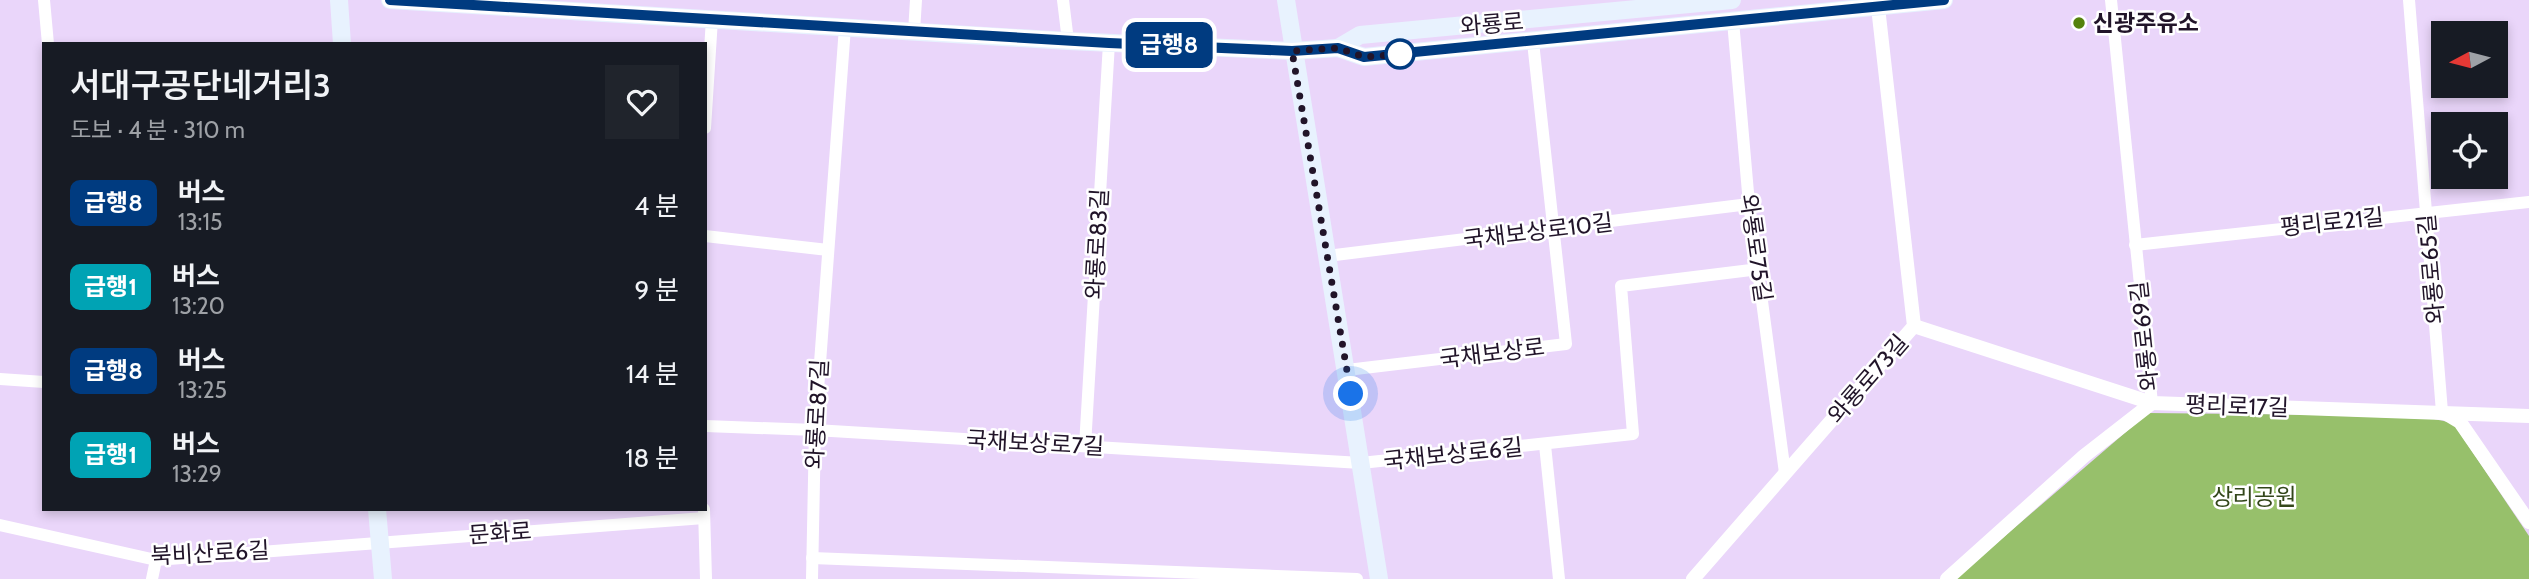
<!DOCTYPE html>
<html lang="ko">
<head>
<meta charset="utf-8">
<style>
  body { margin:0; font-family:Cabin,"Noto Sans KR",sans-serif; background:#20242c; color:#f1f3f6; height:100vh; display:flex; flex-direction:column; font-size:26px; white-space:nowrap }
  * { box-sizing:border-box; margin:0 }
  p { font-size:23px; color:#9ea1a6 }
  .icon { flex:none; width:38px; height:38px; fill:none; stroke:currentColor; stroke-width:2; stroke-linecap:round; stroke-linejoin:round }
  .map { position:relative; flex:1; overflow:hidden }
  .side { position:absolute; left:42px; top:42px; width:665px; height:469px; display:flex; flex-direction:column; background:#171b24; border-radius:0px; box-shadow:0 4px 10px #0003 }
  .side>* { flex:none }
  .badge { padding:0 14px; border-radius:10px; font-size:24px; line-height:46px }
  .needle { width:46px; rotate:263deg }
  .controls { position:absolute; left:2431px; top:21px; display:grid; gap:14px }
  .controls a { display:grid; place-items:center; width:77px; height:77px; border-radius:0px; background:#171b24; box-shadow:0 4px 10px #0003; font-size:35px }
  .you { position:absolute; width:35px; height:35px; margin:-18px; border:5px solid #fff; border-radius:50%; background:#1a73e8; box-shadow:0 0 0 10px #1a73e833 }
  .map>.badge { position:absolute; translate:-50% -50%; box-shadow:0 0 0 4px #fff }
  .round { display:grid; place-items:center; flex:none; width:74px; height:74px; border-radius:0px; background:#20242c }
  .headline { display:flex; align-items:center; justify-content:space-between; height:119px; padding:0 28px }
  h1 { font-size:33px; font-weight:600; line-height:52px }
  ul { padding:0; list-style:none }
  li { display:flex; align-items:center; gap:21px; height:84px; padding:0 28px }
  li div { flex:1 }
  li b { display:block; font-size:26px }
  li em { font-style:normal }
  li .badge { min-width:77px; font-weight:700; text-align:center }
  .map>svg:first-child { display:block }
</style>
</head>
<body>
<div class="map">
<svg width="2529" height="579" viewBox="0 0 2529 579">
  <rect width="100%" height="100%" fill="#ead6fa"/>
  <polygon fill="#97c06b" points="2148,413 2322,415 2434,419 2453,423 2529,536 2529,579 1955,579"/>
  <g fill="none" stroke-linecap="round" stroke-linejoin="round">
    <g stroke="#fff" stroke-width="12">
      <polyline points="44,0 48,44"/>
      <polyline points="1063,0 1068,41"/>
      <polyline points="2111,0 2152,403"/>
      <polyline points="2409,0 2442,412"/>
      <polyline points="1733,21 1749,204 1785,473"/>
      <polyline points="914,32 916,0"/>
      <polyline points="705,128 712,19"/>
      <polyline points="705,236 828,250"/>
      <polyline points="2135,245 2529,202"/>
      <polyline points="1327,256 1749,204"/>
      <polyline points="1347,370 1566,344 1533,42"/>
      <polyline points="0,379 44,382"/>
      <polyline points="705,426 815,430 1361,463 1633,434 1621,286 1759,269"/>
      <polyline points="1545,445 1559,579"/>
      <polyline points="1085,446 1109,43"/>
      <polyline points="704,509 706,579"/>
      <polyline points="0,525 156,560 704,518"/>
      <polyline points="812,558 1357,579"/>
      <polyline points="152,579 156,560"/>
      <polyline points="812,579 815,430 845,27"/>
    </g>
    <g stroke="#fff" stroke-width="14">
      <polyline points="1914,326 2152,403 2529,416"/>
      <polyline points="2445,413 2460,422 2529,522"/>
      <polyline points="1693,579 1914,326 1878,7"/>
      <polyline points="1947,579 2084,456 2152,403"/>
    </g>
    <g stroke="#e8f2fe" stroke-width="18">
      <polyline points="339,0 342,44"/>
      <polyline points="390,0 1068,41 1292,51 1338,48 1364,57 1944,0"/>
      <polyline points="1286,0 1379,579"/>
      <polyline points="1338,48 1360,35 1732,0"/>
      <polyline points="377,509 383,579"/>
    </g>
  </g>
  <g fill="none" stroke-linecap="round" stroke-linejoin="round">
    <defs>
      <polyline id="line" points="390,0 1109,43 1292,51 1338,48 1364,57 1944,0"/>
    </defs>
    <use href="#line" stroke="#fff" stroke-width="16"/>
    <use href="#line" stroke="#003b80" stroke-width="10"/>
    <polyline stroke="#211429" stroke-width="7" stroke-dasharray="0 12.6" points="1351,394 1292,51 1338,48 1364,57 1400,54"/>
  </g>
  <circle fill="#55820c" stroke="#fff" stroke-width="2.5" cx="2079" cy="23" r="7"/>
  <circle fill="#fff" stroke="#003b80" stroke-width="3.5" cx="1400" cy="54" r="14"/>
  <g text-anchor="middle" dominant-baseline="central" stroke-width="5" stroke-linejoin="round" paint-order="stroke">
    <g font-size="23" font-weight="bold" fill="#211429" stroke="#fff" text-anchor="start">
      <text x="2093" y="23">신광주유소</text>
    </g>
    <g font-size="23" fill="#211429" stroke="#fff">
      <text transform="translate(1492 24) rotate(-5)">와룡로</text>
      <text transform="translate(2332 222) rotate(-6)">평리로21길</text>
      <text transform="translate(1538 231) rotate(-7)">국채보상로10길</text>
      <text transform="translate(1097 244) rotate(-87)">와룡로83길</text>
      <text transform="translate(1756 248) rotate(82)">와룡로75길</text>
      <text transform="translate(2431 269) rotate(-95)">와룡로65길</text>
      <text transform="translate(2144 336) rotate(-96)">와룡로69길</text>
      <text transform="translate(1492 353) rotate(-7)">국채보상로</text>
      <text transform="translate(1868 379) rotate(-49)">와룡로73길</text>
      <text transform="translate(2237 406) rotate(2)">평리로17길</text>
      <text transform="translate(817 414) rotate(-87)">와룡로87길</text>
      <text transform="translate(1035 443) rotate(3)">국채보상로7길</text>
      <text transform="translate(1453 454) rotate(-6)">국채보상로6길</text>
      <text transform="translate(500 533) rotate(-4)">문화로</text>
      <text transform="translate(210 553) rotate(-3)">북비산로6길</text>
    </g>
    <g font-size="23" fill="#33471b" stroke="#fff">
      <text x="2254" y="497">상리공원</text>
    </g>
  </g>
</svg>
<div class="controls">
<a><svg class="needle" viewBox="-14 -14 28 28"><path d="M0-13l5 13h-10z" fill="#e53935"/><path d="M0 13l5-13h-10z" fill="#9ea1a6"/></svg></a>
<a><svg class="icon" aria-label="locate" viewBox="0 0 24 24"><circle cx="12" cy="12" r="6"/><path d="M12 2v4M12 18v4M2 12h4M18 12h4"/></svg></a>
</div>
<div class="you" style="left:1351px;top:394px"></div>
<b class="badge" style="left:1169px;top:45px;background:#003b80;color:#fff">급행8</b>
<section class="side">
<div class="headline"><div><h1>서대구공단네거리3</h1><p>도보 · 4 분 · 310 m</p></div><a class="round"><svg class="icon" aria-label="heart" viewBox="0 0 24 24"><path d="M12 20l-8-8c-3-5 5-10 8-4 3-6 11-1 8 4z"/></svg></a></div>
<ul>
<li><span class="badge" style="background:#003b80;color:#fff">급행8</span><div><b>버스</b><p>13:15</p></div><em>4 분</em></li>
<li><span class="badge" style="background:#00a3b4;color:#fff">급행1</span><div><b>버스</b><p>13:20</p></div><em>9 분</em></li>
<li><span class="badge" style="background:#003b80;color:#fff">급행8</span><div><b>버스</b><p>13:25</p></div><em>14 분</em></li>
<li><span class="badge" style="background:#00a3b4;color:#fff">급행1</span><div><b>버스</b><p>13:29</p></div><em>18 분</em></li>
</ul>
</section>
</div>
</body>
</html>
